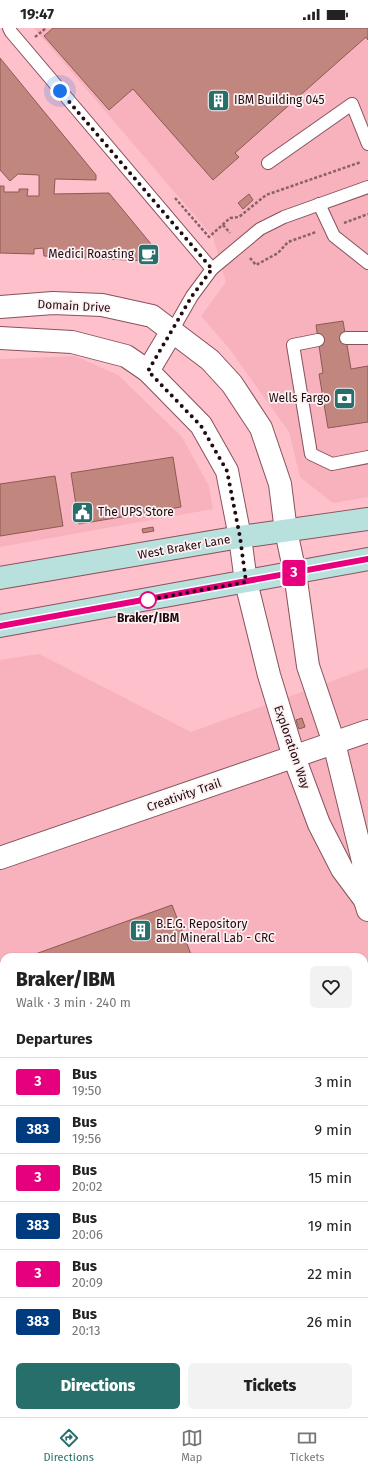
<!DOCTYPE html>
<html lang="en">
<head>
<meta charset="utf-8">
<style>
  body { margin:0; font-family:"Fira Sans",sans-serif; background:#f2f2f2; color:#222; height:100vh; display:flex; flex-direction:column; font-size:15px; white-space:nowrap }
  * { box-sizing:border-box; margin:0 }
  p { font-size:13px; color:#767676 }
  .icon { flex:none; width:22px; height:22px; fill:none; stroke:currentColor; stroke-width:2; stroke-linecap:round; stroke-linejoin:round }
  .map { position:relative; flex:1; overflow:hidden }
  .side { position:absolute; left:0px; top:925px; width:368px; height:464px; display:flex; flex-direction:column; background:#fff; border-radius:12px 12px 0 0; box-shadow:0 1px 3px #0004 }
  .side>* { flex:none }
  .badge { padding:0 8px; border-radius:3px; font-size:14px; line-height:26px }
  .you { position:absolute; width:20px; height:20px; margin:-10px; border:3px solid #fff; border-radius:50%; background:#1a73e8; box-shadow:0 0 0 6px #1a73e833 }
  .map>.badge { position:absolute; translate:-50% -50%; box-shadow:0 0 0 2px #fff }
  h2 { padding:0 16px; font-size:15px; line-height:36px }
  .round { display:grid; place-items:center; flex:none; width:42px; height:42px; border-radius:6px; background:#f2f2f2 }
  .headline { display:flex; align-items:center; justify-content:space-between; height:68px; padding:0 16px }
  h1 { font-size:19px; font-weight:800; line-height:30px }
  .button { display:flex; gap:8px; margin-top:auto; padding:8px 16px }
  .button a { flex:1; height:46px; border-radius:6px; background:#266f6a; color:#fff; font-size:16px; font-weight:800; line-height:46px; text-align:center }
  .button a+a { background:#f2f2f2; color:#222 }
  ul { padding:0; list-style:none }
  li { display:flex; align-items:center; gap:12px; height:48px; padding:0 16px; border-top:1px solid #e0e0e0 }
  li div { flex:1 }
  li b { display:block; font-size:15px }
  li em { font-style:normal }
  li .badge { min-width:44px; font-weight:700; text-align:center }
  .status { display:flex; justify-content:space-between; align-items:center; height:28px; padding:0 20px; background:#fff; direction:ltr }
  .status svg { height:11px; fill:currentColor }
  .dock { display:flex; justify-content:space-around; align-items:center; height:56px; border-top:1px solid #e0e0e0; background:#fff; font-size:11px; color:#767676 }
  .dock a { display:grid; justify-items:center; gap:2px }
  .dock .current { color:#266f6a }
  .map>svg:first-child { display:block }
</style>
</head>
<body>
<div class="status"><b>19:47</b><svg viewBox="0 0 49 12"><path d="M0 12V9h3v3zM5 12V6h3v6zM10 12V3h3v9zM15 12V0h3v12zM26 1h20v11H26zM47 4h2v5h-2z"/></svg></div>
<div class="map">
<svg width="368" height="1389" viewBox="0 0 368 1389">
  <rect width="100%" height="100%" fill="#fec0ca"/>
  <g fill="#f7b2bd" fill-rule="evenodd">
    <polygon points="34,0 368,0 368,469 333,475 300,449 289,404 228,319 201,288 226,254 213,209"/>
    <polygon points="75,328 118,347 182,409 209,458 213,481 0,519 0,331"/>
    <path d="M39,626L191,704L368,640V1389H0V632ZM4,929H364V1385H4Z"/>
  </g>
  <g fill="#c1877f" stroke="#8f5952">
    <polygon points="53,0 368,0 368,12 366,9 235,125 239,129 213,152 133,61 109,82 44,8"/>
    <polygon points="0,30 96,147 96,152 55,151 54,166 109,165 156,222 157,226 155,232 149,233 44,228 43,220 34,221 34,226 0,225 0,158 4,158 4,164 19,164 19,161 28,161 27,168 39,168 39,147 18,146 10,153 0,142"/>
    <polygon points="249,166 253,172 243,181 238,175"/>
    <polygon points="343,293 351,341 368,338 368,394 328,400 319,346 323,345 316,297"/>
    <polygon points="173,429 181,479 79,496 71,445"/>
    <polygon points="55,448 63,498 0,508 0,456"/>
    <polygon points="153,499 154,503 143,505 142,501"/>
    <polygon points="302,690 305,699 299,701 296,692"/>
    <polygon points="172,877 192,929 27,929"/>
    <polygon points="4,937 4,965 0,953 0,938"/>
    <polygon points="4,1057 4,1172 0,1161 0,1059"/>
    <polygon points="368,1351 368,1389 311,1389 322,1385 364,1385 364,1352"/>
    <polygon points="108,1385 148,1385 137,1389 110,1389"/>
  </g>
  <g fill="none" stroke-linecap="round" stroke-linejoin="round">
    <defs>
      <g id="service">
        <polyline points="9,0 11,4 212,241"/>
        <polyline points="268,135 352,76 368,116"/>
        <polyline points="319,176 334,208 368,235"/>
        <polyline points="172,303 192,268 212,241 260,201 284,189 368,159"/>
        <polyline points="346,310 368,310"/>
        <polyline points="318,312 293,317 311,426 332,436 368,429"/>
        <polyline points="364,1293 368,1292"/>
      </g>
      <g id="minor">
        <polyline points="295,545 308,638 334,715 363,833 365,872 368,882"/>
        <polyline points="246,554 269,647 294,729 319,796 342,841 365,872"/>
        <polyline points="0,830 368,703"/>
        <polyline points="364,1240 368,1239"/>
        <polyline points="69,1385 70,1389"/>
      </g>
      <g id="tertiary">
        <polyline points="0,279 53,275 102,277 152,288 210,332 232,356 261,400 280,456 286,503 295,545"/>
        <polyline points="0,310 72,314 126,328 148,343 201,397 227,443 240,509 246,554"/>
        <polyline points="148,343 172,303"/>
      </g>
      <g id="secondary">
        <polyline points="0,550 240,509 368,491"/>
        <polyline points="0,598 368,531"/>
      </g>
    </defs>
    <use href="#service" stroke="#88525c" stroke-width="14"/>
    <use href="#minor" stroke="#88525c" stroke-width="24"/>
    <use href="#tertiary" stroke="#88525c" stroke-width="24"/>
    <use href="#secondary" stroke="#88525c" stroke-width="24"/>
    <g stroke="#896168" stroke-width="2.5" stroke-dasharray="3 2" stroke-linecap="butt">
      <polyline points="35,9 46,0"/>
      <polyline points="175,170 209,209 230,190 239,189 266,167 361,134"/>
      <polyline points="344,195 368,186"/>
      <polyline points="223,197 230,205"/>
      <polyline points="250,230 256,237 278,225 288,214 316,204"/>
      <polyline points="0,1247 4,1255"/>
    </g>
    <use href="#service" stroke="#fff" stroke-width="12"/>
    <use href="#minor" stroke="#fff" stroke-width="22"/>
    <use href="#tertiary" stroke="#fff" stroke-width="22"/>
    <use href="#secondary" stroke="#b8e1de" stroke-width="22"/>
  </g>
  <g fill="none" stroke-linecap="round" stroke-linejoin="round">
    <defs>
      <polyline id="line" points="0,598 368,531"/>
    </defs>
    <use href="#line" stroke="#fff" stroke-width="9"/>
    <use href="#line" stroke="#e6007e" stroke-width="6"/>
    <polyline stroke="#210c10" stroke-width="4" stroke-dasharray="0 7.2" points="60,63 212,241 192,268 148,343 201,398 227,443 240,509 246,554 141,573 148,572"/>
  </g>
  <defs>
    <symbol id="building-square" viewBox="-11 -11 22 22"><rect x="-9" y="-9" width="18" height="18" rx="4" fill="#266f6a" stroke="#fdf0f2"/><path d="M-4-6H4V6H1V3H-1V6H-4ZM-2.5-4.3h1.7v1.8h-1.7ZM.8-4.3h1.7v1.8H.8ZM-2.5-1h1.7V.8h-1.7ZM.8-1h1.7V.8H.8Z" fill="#fff"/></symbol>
    <symbol id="cafe-square" viewBox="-11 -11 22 22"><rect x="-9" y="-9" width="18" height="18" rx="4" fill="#266f6a" stroke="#fdf0f2"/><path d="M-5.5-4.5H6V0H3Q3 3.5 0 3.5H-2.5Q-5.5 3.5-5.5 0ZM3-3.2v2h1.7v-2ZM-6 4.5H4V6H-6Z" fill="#fff"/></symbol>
    <symbol id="bank-square" viewBox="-11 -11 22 22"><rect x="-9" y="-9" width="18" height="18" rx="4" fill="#266f6a" stroke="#fdf0f2"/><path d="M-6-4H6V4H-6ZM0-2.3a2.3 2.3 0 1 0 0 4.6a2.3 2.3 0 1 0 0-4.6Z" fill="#fff"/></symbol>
    <symbol id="civic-square" viewBox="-11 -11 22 22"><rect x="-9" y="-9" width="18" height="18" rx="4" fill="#266f6a" stroke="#fdf0f2"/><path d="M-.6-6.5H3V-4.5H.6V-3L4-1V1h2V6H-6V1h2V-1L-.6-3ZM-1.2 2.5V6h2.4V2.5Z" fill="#fff"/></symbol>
  </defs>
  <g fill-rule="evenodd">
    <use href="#building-square" x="206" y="60" width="25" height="25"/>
    <use href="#cafe-square" x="136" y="214" width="25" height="25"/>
    <use href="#bank-square" x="332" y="358" width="25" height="25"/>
    <use href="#civic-square" x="70" y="472" width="25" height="25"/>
    <use href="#building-square" x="128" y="890" width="25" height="25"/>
  </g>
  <circle fill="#fff" stroke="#e6007e" stroke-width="2" cx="148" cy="572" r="8"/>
  <g text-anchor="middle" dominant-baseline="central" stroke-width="3.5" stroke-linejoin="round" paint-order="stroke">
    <g font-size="12" fill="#210c10" stroke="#fdf0f2" text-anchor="start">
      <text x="234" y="72">IBM Building 045</text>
      <text x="134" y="226" text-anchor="end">Medici Roasting</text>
      <text x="330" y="370" text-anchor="end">Wells Fargo</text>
      <text x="98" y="484">The UPS Store</text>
      <text x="156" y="896">B.E.G. Repository<tspan x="156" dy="14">and Mineral Lab - CRC</tspan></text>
    </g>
    <g font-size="12" fill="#210c10" stroke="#fdf0f2">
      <text transform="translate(74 278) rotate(3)">Domain Drive</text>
      <text transform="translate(184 519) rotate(-10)">West Braker Lane</text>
      <text transform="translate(292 719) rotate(71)">Exploration Way</text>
      <text transform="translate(184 767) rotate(-19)">Creativity Trail</text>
    </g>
    <g font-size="12" font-weight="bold" fill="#210c10" stroke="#fdf0f2">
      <text x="148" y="590">Braker/IBM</text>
    </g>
  </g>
</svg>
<div class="you" style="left:60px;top:63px"></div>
<b class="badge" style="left:294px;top:545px;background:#e6007e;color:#fff">3</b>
<section class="side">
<div class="headline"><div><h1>Braker/IBM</h1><p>Walk · 3 min · 240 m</p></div><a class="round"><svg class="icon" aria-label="heart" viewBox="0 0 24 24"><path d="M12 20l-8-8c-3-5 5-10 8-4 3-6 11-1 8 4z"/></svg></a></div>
<h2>Departures</h2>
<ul>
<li><span class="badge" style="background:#e6007e;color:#fff">3</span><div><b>Bus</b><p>19:50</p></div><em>3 min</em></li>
<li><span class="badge" style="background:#003b80;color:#fff">383</span><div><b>Bus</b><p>19:56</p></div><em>9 min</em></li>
<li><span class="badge" style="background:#e6007e;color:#fff">3</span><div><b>Bus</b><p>20:02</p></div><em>15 min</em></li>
<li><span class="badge" style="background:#003b80;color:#fff">383</span><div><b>Bus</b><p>20:06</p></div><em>19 min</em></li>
<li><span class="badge" style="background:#e6007e;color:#fff">3</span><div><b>Bus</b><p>20:09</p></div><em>22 min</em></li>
<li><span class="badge" style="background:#003b80;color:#fff">383</span><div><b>Bus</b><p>20:13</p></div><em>26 min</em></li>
</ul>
<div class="button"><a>Directions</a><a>Tickets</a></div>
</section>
</div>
<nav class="dock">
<a class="current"><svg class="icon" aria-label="directions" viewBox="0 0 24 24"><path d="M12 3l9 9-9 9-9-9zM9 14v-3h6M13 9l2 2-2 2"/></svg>Directions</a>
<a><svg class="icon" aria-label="map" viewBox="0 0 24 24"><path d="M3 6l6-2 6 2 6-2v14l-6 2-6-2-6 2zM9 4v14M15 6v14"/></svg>Map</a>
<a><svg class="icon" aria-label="tickets" viewBox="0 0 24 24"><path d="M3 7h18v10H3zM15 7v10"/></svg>Tickets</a>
</nav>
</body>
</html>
